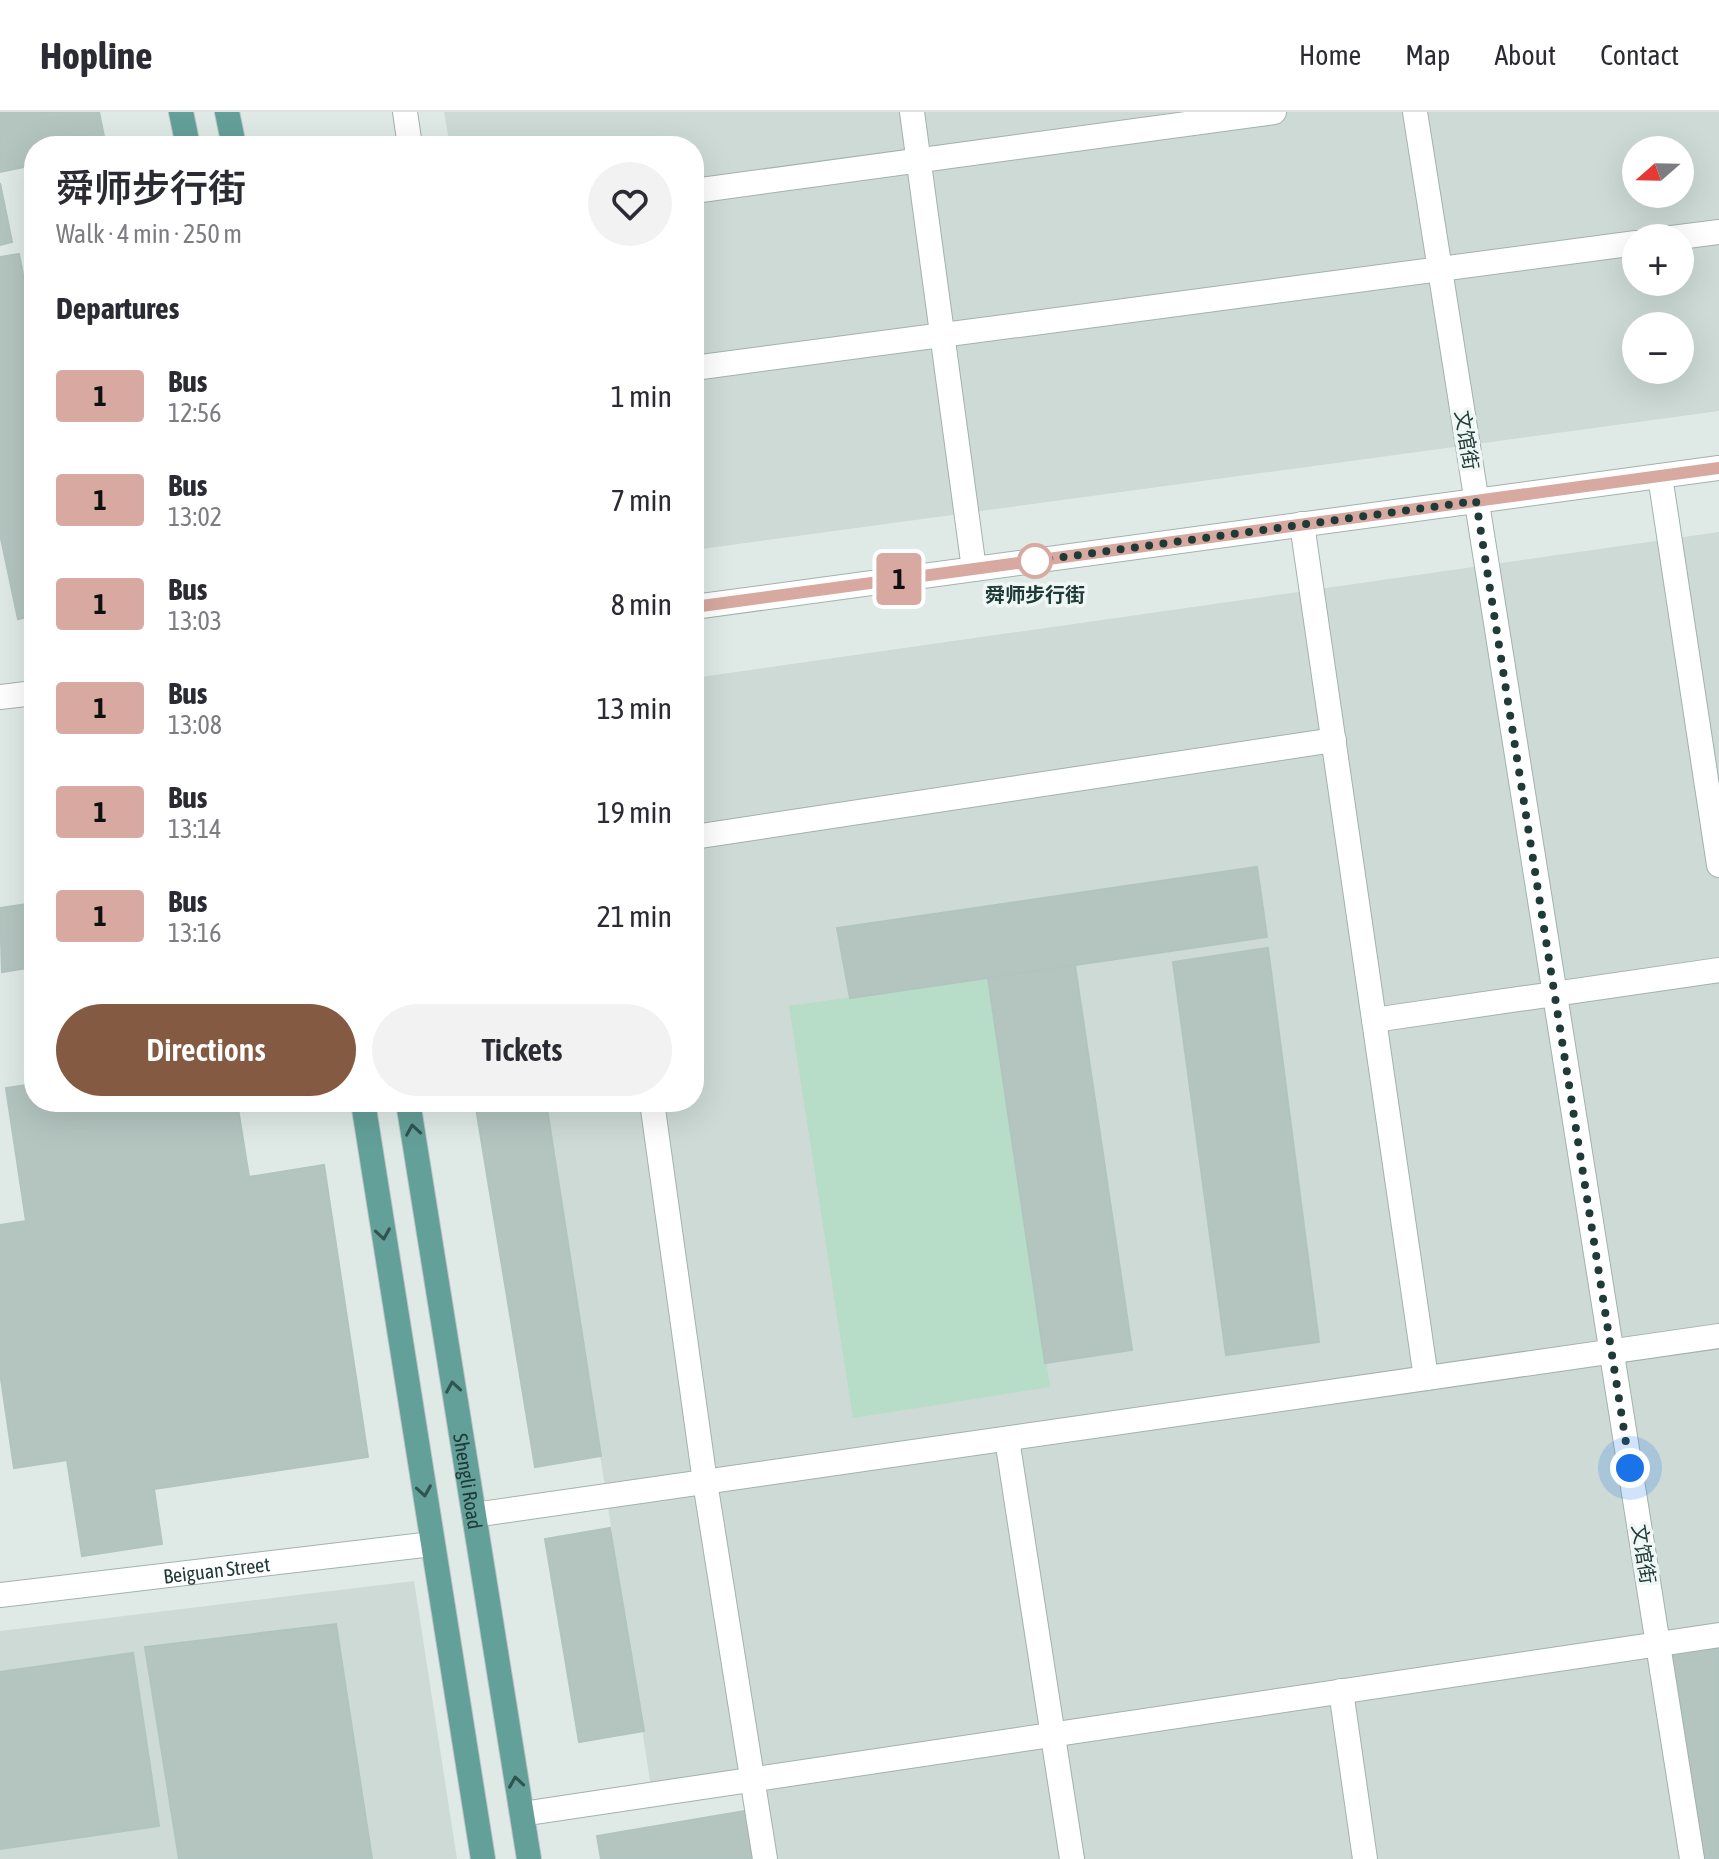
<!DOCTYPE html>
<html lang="en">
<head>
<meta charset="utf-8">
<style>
  body { margin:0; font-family:"Asap Condensed","Noto Sans SC",sans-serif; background:#f2f2f3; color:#2b2b33; height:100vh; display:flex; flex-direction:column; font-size:30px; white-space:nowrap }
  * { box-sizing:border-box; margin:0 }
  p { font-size:26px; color:#7c7c81 }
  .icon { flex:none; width:44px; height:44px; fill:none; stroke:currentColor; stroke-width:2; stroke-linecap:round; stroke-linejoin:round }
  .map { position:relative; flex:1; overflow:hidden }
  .sheet { position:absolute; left:24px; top:24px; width:680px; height:976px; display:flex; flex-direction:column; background:#fff; border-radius:32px; box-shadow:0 8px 32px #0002 }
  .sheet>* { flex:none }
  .badge { padding:0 16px; border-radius:6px; font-size:28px; line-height:52px }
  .needle { width:52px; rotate:250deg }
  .tools { position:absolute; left:1622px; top:24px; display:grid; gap:16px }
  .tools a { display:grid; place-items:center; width:72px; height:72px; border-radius:50%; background:#fff; box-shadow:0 8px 32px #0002; font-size:40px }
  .you { position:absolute; width:40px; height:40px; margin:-20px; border:6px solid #fff; border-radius:50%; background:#1a73e8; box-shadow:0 0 0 12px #1a73e833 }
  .map>.badge { position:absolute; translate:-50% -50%; box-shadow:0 0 0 4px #fff }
  h2 { padding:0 32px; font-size:30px; line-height:72px }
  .round { display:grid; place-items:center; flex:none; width:84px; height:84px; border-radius:42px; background:#f2f2f3 }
  .overview { display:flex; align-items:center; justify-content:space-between; height:136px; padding:0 32px }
  h1 { font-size:38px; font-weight:600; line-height:60px }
  .cta { display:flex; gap:16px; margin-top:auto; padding:16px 32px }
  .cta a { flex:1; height:92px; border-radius:48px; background:#845a43; color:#fff; font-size:32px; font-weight:600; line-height:92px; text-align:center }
  .cta a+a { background:#f2f2f3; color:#2b2b33 }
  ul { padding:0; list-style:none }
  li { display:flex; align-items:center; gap:24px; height:104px; padding:0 32px }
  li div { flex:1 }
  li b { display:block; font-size:30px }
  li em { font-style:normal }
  li .badge { min-width:88px; font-weight:700; text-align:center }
  header { display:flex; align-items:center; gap:48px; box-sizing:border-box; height:112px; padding:0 40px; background:#fff; border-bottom:2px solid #e1e1e2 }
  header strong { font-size:38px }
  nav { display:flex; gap:44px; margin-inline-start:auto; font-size:28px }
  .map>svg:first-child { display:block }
</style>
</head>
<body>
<header>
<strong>Hopline</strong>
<nav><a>Home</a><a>Map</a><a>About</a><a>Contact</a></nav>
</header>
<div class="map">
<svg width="1719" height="1747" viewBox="0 0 1719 1747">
  <rect width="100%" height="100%" fill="#dfeae7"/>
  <g fill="#cddad6" fill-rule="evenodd">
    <path d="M444,0H1719V299L694,438V34H450ZM1636,38H1680V82H1636ZM1636,126H1680V170H1636ZM1636,214H1680V258H1636Z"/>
    <polygon points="1719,420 1719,1747 765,1747 752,1667 652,1682 546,990 694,990 694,566"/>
    <polygon points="414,1469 457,1747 0,1747 0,1519"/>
  </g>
  <polygon fill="#b7dcc7" points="988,866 1050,1275 853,1306 789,894"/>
  <g fill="#b4c5c0" stroke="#b1c4bf" stroke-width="2">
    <polygon points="0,0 99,0 106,34 34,34 34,53 0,60"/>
    <polygon points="0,71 12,130 0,133"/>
    <polygon points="19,142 34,218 34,504 18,507 0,422 0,145"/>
    <polygon points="1257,755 1267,825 850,886 837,816"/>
    <polygon points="34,791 34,855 2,860 0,796"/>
    <polygon points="1268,836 1319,1230 1226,1243 1173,850"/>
    <polygon points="1075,853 1132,1238 1045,1251 988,866"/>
    <polygon points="34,972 34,990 237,990 249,1065 324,1053 368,1345 154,1377 162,1432 82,1444 67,1348 14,1356 0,1260 0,1113 26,1109 6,976"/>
    <polygon points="475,990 546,990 601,1344 535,1355"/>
    <polygon points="610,1416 644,1619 579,1630 545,1427"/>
    <polygon points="336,1512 372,1747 179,1747 145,1535"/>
    <polygon points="1719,1523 1719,1747 1692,1747 1658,1531"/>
    <polygon points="133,1541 159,1714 0,1737 0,1560"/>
    <polygon points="757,1697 765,1747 601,1747 597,1724"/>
  </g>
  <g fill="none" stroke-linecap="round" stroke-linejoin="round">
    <defs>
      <g id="pedestrian">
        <polyline points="405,0 410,34"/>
        <polyline points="912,0 974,457"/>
        <polyline points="694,79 1274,0"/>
        <polyline points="1672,126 1719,120"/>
        <polyline points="694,256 1636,131"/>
        <polyline points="1660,364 1719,753"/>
        <polyline points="1302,412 1426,1266"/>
        <polyline points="694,725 1334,628"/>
        <polyline points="1374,908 1719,858"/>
      </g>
      <g id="minor">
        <polyline points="1415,0 1692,1747"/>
        <polyline points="0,585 34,581"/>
        <polyline points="652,990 705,1370 765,1747"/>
        <polyline points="1007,1327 1072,1747"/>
        <polyline points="474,1403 1719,1224"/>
        <path id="s1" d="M0,1483L432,1432"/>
        <polyline points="1341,1579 1365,1747"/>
        <polyline points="522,1702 1719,1523"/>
      </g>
      <polyline id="tertiary" points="694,495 1719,356"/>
      <g id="primary">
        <polyline points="181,0 188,34"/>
        <polyline points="227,0 234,34"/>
        <polyline points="363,990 483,1747"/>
        <path id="s2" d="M408,990L529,1747"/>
      </g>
    </defs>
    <use href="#pedestrian" stroke="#a2b2af" stroke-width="26"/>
    <use href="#minor" stroke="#a2b2af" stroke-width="26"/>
    <use href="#tertiary" stroke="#a2b2af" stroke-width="26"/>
    <use href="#primary" stroke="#bcc4c3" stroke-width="26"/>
    <use href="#pedestrian" stroke="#fff" stroke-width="24"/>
    <use href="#minor" stroke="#fff" stroke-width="24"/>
    <use href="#tertiary" stroke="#fff" stroke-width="24"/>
    <use href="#primary" stroke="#63a099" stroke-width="24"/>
  </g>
  <defs><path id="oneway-chevron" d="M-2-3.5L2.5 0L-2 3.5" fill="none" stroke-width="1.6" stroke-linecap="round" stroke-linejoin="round" transform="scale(2)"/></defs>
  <g stroke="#315450">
    <use href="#oneway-chevron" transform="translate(413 1018) rotate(-99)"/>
    <use href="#oneway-chevron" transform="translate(383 1122) rotate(81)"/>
    <use href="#oneway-chevron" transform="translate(453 1275) rotate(-99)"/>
    <use href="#oneway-chevron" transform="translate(424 1379) rotate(81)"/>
    <use href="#oneway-chevron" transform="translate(516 1670) rotate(-99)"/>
  </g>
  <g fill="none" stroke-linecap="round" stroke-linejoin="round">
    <defs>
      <polyline id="line" points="694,495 1719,356"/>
    </defs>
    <use href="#line" stroke="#fff" stroke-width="18"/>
    <use href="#line" stroke="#d7a9a0" stroke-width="12"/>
    <polyline stroke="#203a37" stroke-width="8" stroke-dasharray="0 14.4" points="1035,449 1476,389 1630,1356"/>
  </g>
  <circle fill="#fff" stroke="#d7a9a0" stroke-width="4" cx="1035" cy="449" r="16"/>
  <g text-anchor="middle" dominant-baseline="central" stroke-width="7" stroke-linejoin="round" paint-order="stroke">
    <g font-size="20" fill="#203a37" stroke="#eff7f4">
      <text transform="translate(1467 328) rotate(81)">文馆街</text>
      <text stroke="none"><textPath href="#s2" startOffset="384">Shengli Road</textPath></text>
      <text transform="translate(1644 1442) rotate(81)">文馆街</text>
      <text stroke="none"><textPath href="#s1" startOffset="218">Beiguan Street</textPath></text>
    </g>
    <g font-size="20" font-weight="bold" fill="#203a37" stroke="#eff7f4">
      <text x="1035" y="482">舜师步行街</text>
    </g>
  </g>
</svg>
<div class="tools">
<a><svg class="needle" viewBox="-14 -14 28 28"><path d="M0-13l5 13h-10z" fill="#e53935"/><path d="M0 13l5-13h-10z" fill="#7c7c81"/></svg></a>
<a>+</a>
<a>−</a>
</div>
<div class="you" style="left:1630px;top:1356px"></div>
<b class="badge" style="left:899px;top:467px;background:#d7a9a0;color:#111">1</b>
<section class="sheet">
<div class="overview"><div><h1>舜师步行街</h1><p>Walk · 4 min · 250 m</p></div><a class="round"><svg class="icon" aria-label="heart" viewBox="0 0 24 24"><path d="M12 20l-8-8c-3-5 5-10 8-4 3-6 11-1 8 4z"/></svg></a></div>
<h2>Departures</h2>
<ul>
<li><span class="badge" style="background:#d7a9a0;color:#111">1</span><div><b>Bus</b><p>12:56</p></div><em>1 min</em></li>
<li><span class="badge" style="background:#d7a9a0;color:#111">1</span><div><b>Bus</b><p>13:02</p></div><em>7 min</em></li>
<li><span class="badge" style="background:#d7a9a0;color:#111">1</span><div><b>Bus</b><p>13:03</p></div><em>8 min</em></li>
<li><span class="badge" style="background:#d7a9a0;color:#111">1</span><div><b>Bus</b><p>13:08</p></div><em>13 min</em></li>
<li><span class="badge" style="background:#d7a9a0;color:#111">1</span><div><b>Bus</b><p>13:14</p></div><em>19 min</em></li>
<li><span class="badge" style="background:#d7a9a0;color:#111">1</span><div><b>Bus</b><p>13:16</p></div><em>21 min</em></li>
</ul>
<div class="cta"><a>Directions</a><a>Tickets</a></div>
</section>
</div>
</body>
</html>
